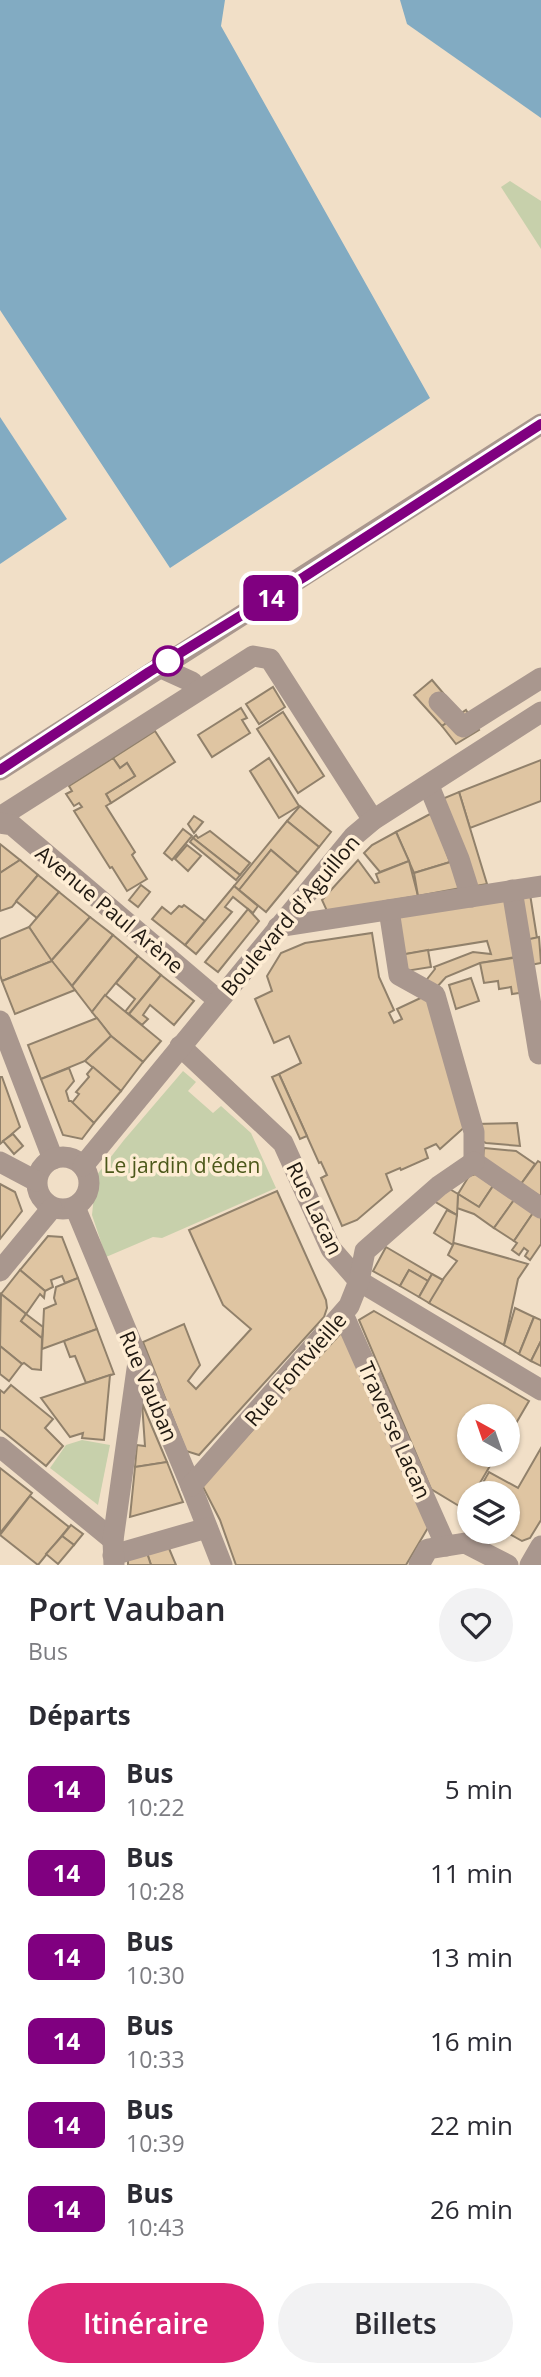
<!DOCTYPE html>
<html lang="fr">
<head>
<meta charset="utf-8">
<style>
  body { margin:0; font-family:"Open Sans",sans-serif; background:#f2f2f3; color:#2b2b33; height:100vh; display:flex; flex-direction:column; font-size:26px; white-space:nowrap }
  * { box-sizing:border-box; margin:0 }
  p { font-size:23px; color:#7c7c81 }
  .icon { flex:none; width:38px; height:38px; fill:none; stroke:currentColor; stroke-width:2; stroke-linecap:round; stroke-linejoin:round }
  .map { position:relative; height:1565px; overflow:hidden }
  .sheet { display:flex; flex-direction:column; background:#fff; flex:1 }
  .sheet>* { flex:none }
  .badge { padding:0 14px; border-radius:10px; font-size:24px; line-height:46px }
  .needle { width:46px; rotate:320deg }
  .buttons { position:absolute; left:457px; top:1404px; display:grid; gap:14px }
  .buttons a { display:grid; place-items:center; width:63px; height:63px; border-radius:50%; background:#fff; box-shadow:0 2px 5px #0004; font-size:35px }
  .map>.badge { position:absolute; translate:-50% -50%; box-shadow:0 0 0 4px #fff }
  h2 { padding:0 28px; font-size:26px; line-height:63px }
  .round { display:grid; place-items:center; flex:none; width:74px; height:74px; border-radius:37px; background:#f2f2f3 }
  .summary { display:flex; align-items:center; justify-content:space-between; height:119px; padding:0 28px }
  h1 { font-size:33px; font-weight:600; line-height:52px }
  .button { display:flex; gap:14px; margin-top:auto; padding:14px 28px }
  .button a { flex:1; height:80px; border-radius:42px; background:#db2777; color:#fff; font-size:28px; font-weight:600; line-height:80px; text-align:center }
  .button a+a { background:#f2f2f3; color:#2b2b33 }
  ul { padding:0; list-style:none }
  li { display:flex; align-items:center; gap:21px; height:84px; padding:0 28px }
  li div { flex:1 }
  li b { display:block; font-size:26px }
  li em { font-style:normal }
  li .badge { min-width:77px; font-weight:700; text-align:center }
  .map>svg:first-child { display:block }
</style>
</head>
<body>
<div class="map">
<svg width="541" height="1565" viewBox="0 0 541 1565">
  <rect width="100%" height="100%" fill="#f1dfc7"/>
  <g fill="#c7d0ab">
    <polygon points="510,181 541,201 541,249 501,187"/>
    <polygon points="183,1071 196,1082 188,1091 213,1113 221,1106 251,1133 276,1188 162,1238 153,1237 106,1257 92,1215 96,1176 124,1140"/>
    <polygon points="82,1440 110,1445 98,1505 50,1468 66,1445"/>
  </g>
  <g fill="#82abc2">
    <polygon points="0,0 225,0 221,26 430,398 170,568 0,310"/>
    <polygon points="400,0 541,0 541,118 407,24"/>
    <polygon points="0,417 67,519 0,564"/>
  </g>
  <g fill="#dfc5a2" stroke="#91816b" stroke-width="2">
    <polygon points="432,680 461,714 442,726 414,695"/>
    <polygon points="273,687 285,707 259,724 246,704"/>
    <polygon points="241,708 247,718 242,720 250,733 212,757 198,735"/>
    <polygon points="466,710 479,730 456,744 442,726"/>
    <polygon points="283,712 324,776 298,793 257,729"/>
    <polygon points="155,731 175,762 111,803 106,794 135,776 127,763 120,768 113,758"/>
    <polygon points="113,758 120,768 127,763 135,776 106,794 111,803 106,806 135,852 132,855 147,879 127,891 112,867 110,868 74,811 82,807 79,803 74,806 66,794 72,791 69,786"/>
    <polygon points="269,758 299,806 279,818 250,771"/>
    <polygon points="541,760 541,801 470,828 459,792"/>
    <polygon points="459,792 487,884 470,887 442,799"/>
    <polygon points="300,806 331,832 319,847 287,821"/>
    <polygon points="432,813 450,862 414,873 396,832"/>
    <polygon points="194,816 203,822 194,833 188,824"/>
    <polygon points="287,821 319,847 298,873 271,850 239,890 234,886"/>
    <polygon points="183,829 192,836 172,860 164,853"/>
    <polygon points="210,831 250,863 240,875 193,838 196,835 198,838"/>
    <polygon points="396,832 409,861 380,872 364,853 372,845"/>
    <polygon points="193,838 240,875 236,880 190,842"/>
    <polygon points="0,844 20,860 0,873"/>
    <polygon points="187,845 201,856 188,871 175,859"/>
    <polygon points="271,850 298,873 266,912 239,890"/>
    <polygon points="20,860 38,875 12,907 0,911 0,873"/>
    <polygon points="358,860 375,883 379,882 376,874 409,861 418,896 327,911 322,900"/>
    <polygon points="457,860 466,887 418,896 414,873"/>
    <polygon points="38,875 59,892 37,918 16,901"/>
    <polygon points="141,885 150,892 138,907 129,900"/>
    <polygon points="234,886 258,906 253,913 233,897 225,907 232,912 196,954 185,945"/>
    <polygon points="59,892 90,917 51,961 29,927"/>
    <polygon points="530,894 537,938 525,940 521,895"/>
    <polygon points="508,897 522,956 480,963 446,977 436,988 424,983 435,969 434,967 473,952 491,954 487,941 400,955 394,914"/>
    <polygon points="184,905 205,921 185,945 152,919 162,907 171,914 179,906 182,907"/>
    <polygon points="248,909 259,921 218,972 205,962"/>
    <polygon points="90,917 113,935 72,986 51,961"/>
    <polygon points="29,927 52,961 2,981 0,975 0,939"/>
    <polygon points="372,933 379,977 394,1010 389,1013 394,1023 402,1019 397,1009 427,995 468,1124 440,1149 436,1144 425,1149 428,1158 401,1170 400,1168 386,1174 392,1190 357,1220 342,1226 321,1178 327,1175 321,1162 319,1163 279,1074 301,1063 289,1036 274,1043 255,999 272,991 267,976 281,953 305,943"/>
    <polygon points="113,935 138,956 92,1012 72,986"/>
    <polygon points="539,937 541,963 530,965 525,940"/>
    <polygon points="428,950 431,967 406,971 400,955"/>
    <polygon points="138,956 161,975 129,1014 125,1012 135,999 116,983"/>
    <polygon points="520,957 526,992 512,994 511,987 499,989 498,981 484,983 480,963"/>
    <polygon points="52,961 75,990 15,1014 2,981"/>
    <polygon points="161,975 194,1001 174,1025 150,1005 143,1015 148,1019 142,1025 129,1014"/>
    <polygon points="471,978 479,1001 456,1009 449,985"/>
    <polygon points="105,995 161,1041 143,1062 111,1036 92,1012"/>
    <polygon points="97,1018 111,1036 85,1061 41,1079 28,1045"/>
    <polygon points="111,1036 143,1062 121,1091 85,1061"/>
    <polygon points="93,1067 121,1091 94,1123 72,1103 79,1094 76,1092 89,1077 87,1074"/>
    <polygon points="69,1068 74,1081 66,1091 69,1101 71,1101 94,1123 82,1139 63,1135 41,1079"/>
    <polygon points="279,1074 307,1136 300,1139 272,1077"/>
    <polygon points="0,1077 2,1077 20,1127 0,1144"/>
    <polygon points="517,1123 520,1146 486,1143 479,1140 475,1124"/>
    <polygon points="13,1134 23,1146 14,1154 3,1141"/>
    <polygon points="484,1148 516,1151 535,1164 521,1184 483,1158"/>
    <polygon points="538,1161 541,1163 541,1197 521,1184"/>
    <polygon points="476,1174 493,1186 479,1207 458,1194 469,1176"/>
    <polygon points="0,1184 15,1192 22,1211 0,1239"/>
    <polygon points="493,1186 514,1200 494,1228 474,1214 457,1208 458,1194 479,1207"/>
    <polygon points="448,1188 458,1194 457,1215 434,1201"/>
    <polygon points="277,1191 326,1300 327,1308 324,1317 199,1455 186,1451 143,1342 184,1324 200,1365 188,1381 196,1389 251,1329 223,1305 189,1230"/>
    <polygon points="514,1200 533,1213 514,1241 494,1228"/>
    <polygon points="447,1210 457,1215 453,1245 434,1233"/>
    <polygon points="533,1213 541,1218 541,1244 530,1260 525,1256 528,1251 524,1248 519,1255 512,1250 517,1243 514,1241"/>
    <polygon points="48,1236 62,1237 78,1278 65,1283 62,1276 51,1280 53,1287 45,1291 20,1270"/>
    <polygon points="454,1243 528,1264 518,1279 504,1345 429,1303 437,1287 457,1261 448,1255"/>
    <polygon points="386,1247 432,1274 428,1281 409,1270 400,1286 373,1271"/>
    <polygon points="20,1270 45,1291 44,1298 40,1294 26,1314 1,1294"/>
    <polygon points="409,1270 428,1281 419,1297 400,1286"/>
    <polygon points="432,1274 443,1280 429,1303 419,1297"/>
    <polygon points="78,1278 97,1329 42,1349 44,1309 56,1304 54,1298 56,1287"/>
    <polygon points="1,1294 26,1314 21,1321 42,1338 41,1370 32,1369 24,1363 22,1364 0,1346"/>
    <polygon points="515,1308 534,1317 519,1354 504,1345"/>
    <polygon points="374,1311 529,1401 508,1437 508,1416 469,1416 469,1454 497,1454 474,1493 469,1493 469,1501 464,1509 431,1489 359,1320"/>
    <polygon points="26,1314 43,1327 42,1338 21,1321"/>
    <polygon points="534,1317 541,1320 541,1341 531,1361 519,1354"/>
    <polygon points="97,1329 114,1374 86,1383 75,1356 70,1357 64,1341"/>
    <polygon points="342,1332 429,1526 406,1565 236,1565 220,1520 202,1485"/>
    <polygon points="541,1341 541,1366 531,1361"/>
    <polygon points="0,1346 22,1364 9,1381 0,1374"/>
    <polygon points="110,1375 104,1440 82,1438 83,1433 70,1437 41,1398"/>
    <polygon points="11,1385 53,1419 45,1428 63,1446 46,1466 0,1429 0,1390 4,1393"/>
    <polygon points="142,1403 167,1462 135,1467 137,1445 145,1446"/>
    <polygon points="541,1448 541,1520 530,1538 522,1541 504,1531 508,1531 508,1493 477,1493 489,1472 518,1488"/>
    <polygon points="167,1462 183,1502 130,1517 135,1467"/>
    <polygon points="0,1468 32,1493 0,1533"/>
    <polygon points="30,1496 69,1527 38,1565 0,1535"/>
    <polygon points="71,1525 83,1534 74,1545 62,1536"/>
    <polygon points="62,1536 74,1545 58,1564 46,1554"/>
    <polygon points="168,1546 176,1565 151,1565 147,1553"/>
    <polygon points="147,1553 151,1565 128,1565 128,1558"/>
  </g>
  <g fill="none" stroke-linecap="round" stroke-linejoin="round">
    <g stroke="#a9978e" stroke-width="21">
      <polyline points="159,667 192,682"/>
      <polyline points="439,702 463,727 541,678"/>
      <polyline points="0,770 541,424"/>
      <polyline points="429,786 459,859 471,897"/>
      <polyline points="0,817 253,656 270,659 373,820"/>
      <polyline points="0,823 12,825 218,1000"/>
      <polyline points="512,890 539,1054"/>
      <polyline points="389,910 399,975 435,995 474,1132 474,1162"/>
      <polyline points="278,927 541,886"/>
      <polyline points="0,1021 53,1159"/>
      <polyline points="180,1046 283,1143 331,1249 359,1281 541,1390"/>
      <circle cx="63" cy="1183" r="26"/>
      <polyline points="0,1162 36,1181"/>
      <polyline points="474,1162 541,1208"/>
      <polyline points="83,1166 354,836 373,820 541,712"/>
      <polyline points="75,1207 191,1486 222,1565"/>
      <polyline points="0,1271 52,1208"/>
      <polyline points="343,1314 446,1546"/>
      <polyline points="0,1447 113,1540"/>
      <polyline points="191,1486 349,1306 359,1281 365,1251 439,1186 474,1162"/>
      <polyline points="113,1555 207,1528"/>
      <polyline points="114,1565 113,1540 138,1362"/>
      <polyline points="419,1565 428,1549 465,1543 508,1565"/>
      <polyline points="530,1565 541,1546"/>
    </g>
  </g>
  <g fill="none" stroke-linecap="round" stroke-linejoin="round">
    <defs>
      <polyline id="line" points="0,770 149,672 304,577 541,424"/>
    </defs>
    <use href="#line" stroke="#fff" stroke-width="16"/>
    <use href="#line" stroke="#800080" stroke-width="10"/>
  </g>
  <circle fill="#fff" stroke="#800080" stroke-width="3.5" cx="168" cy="661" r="14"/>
  <g text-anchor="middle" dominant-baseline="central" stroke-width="7" stroke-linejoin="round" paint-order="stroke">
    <g font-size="21" fill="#201911" stroke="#feedd4">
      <text transform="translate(110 909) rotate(40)">Avenue Paul Arène</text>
      <text transform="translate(290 915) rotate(-50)">Boulevard d'Aguillon</text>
      <text transform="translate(315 1208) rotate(64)">Rue Lacan</text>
      <text transform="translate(295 1369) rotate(-49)">Rue Fontvieille</text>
      <text transform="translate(149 1386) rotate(67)">Rue Vauban</text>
      <text transform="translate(395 1430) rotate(66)">Traverse Lacan</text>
    </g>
    <g font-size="21" fill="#4c581a" stroke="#feedd4">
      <text x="182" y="1165">Le jardin d'éden</text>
    </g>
  </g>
</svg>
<div class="buttons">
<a><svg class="needle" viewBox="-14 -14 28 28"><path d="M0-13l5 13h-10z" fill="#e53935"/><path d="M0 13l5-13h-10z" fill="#7c7c81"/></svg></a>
<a><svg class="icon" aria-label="layers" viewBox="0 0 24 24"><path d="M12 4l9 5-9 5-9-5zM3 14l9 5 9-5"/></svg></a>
</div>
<b class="badge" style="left:271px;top:598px;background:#800080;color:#fff">14</b>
</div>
<section class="sheet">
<div class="summary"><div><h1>Port Vauban</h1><p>Bus</p></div><a class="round"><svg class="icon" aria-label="heart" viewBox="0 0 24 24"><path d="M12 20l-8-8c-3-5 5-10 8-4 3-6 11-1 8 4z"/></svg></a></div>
<h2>Départs</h2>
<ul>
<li><span class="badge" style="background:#800080;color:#fff">14</span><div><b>Bus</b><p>10:22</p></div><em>5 min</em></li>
<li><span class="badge" style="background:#800080;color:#fff">14</span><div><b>Bus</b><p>10:28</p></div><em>11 min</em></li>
<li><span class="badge" style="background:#800080;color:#fff">14</span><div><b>Bus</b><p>10:30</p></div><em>13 min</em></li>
<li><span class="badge" style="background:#800080;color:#fff">14</span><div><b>Bus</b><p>10:33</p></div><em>16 min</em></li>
<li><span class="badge" style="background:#800080;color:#fff">14</span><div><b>Bus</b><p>10:39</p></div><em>22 min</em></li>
<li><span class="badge" style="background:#800080;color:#fff">14</span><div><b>Bus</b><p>10:43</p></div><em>26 min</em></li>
</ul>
<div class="button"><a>Itinéraire</a><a>Billets</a></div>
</section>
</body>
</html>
